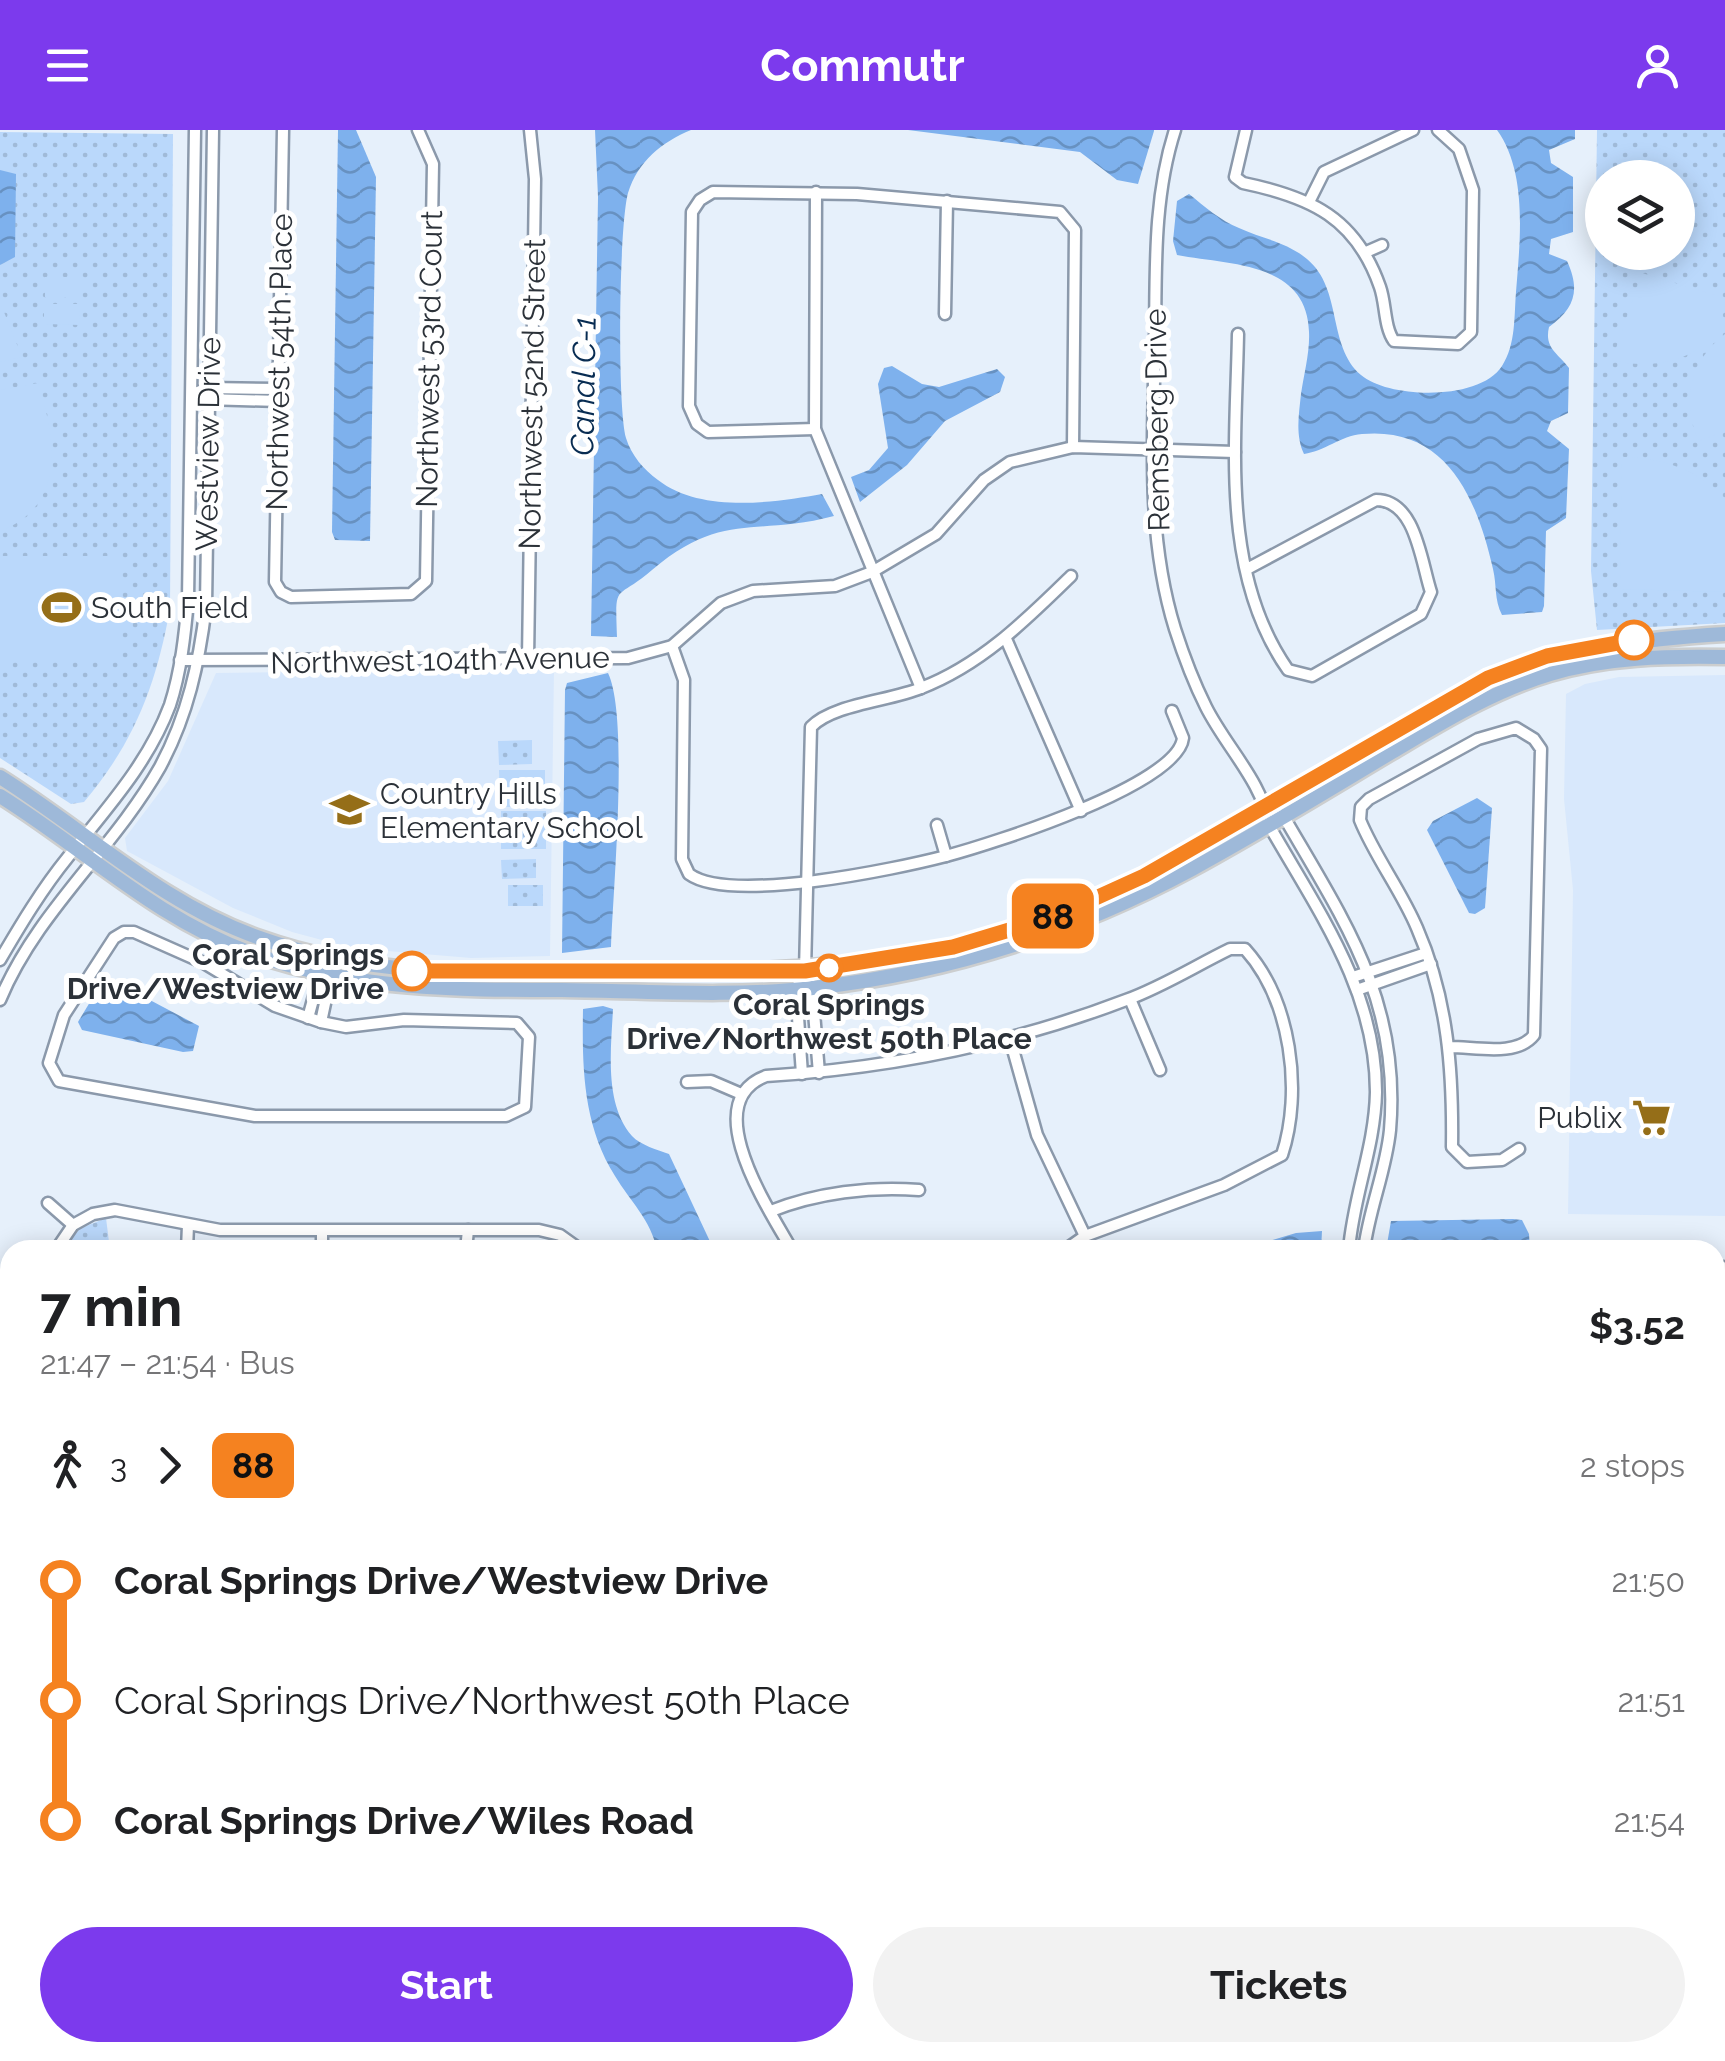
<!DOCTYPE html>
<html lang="en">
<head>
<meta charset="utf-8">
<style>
  body { margin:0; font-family:Raleway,sans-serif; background:#f2f2f2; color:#202124; height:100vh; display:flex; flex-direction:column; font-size:38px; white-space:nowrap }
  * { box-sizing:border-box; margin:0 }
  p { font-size:32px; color:#757577 }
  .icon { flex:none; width:55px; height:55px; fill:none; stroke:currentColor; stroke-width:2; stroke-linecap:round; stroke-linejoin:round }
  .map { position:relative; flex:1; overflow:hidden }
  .panel { position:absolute; left:0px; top:1110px; width:1725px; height:822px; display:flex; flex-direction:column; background:#fff; border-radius:30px 30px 0 0; box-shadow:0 5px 25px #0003 }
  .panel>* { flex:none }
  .badge { padding:0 20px; border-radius:15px; font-size:35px; line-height:65px }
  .tools { position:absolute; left:1585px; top:30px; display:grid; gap:20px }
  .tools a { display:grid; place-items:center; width:110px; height:110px; border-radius:50%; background:#fff; box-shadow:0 5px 25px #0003; font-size:50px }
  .map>.badge { position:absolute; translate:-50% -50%; box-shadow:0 0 0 5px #fff }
  .legs { display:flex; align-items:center; gap:15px; height:110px; padding:0 40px; font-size:32px }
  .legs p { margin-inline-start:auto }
  .head { display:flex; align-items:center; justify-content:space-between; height:170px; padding:0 40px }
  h1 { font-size:55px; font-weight:700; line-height:75px }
  .button { display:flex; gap:20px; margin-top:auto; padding:20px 40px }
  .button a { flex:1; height:115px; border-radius:60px; background:#7c3aed; color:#fff; font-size:40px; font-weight:700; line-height:115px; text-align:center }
  .button a+a { background:#f2f2f2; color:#202124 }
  ul { padding:0 40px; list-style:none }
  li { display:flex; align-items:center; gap:35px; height:120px; font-size:38px }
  li i { display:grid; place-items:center; width:15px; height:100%; margin:0 12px; background:currentColor }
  li i::after { content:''; width:25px; height:25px; margin:-12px; border:8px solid; border-radius:50%; background:#fff }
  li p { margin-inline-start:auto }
  li:first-child i { background:linear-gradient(#0000 50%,currentColor 0) }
  li:last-child i { background:linear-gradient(currentColor 50%,#0000 0) }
  header { display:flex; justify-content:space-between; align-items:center; height:130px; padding:0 40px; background:#7c3aed; color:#fff; font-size:45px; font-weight:700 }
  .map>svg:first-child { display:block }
</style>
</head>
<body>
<header><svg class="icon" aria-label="menu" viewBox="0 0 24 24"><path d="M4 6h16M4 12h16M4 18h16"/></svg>Commutr<svg class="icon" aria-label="person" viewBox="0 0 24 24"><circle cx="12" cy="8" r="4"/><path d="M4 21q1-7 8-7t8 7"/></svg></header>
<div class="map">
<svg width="1725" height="1931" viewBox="0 0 1725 1931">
  <defs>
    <pattern id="green-dots" width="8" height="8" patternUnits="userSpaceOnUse" patternTransform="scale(2.5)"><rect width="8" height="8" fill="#bad8fb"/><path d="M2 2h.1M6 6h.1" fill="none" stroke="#a0bad8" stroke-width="1.8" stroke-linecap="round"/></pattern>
    <pattern id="water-waves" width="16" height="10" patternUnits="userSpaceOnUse" patternTransform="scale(2.5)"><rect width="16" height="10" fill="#7eb1ed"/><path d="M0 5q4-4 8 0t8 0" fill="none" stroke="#6791c1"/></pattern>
  </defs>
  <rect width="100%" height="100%" fill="#e6f0fb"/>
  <g fill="#d8e8fc">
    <polygon points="554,539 550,826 471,828 352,818 292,802 233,778 127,721 125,708 168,651 216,543"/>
    <polygon points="1725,545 1725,1086 1568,1084 1573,760 1564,669 1566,564 1585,554 1619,547"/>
    <polygon points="0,1851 10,1851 10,1922 283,1922 284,1931 0,1931"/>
  </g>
  <g fill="url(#green-dots)" fill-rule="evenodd">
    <path d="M1597,0H1725V493L1597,500L1591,441ZM1602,48H1678V122H1602Z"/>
    <path d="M0,2L173,4L170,478C157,553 134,613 84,672L71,674L0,628Z"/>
    <polygon points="532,610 532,634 499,635 498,611"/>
    <rect x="501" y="681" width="45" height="38"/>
    <polygon points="536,729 536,748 502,749 501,730"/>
    <polygon points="543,755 543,776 508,776 508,755"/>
    <polygon points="106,1088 110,1120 63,1120 79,1099"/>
  </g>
  <g fill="#bad8fb">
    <path d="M1642,143L1725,168C1725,226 1658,243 1612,230Z"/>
    <rect x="45" y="147" width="34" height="20"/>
    <polygon points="0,172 22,227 0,232"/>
    <polygon points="44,174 80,174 79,195 44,194"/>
    <path d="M1725,204V301L1699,311C1680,272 1690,230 1725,204Z"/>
    <path d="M38,253C56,308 66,377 0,401V260Z"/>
    <path d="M1622,327C1660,328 1702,339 1725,372V462L1620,459Z"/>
    <rect x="0" y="426" width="122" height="102"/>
    <polygon points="499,640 545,640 545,677 500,677"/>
  </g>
  <g fill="url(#water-waves)">
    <polygon points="338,0 356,0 376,47 370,411 335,410 332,402"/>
    <path d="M595,0H691C662,12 638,31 628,63C619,96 617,275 626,308C631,325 644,340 658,350C700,383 773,373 822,364L834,386C756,407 723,380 652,440C615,472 615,450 617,507L591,506L598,67Z"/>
    <polygon points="908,0 1154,0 1154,1 1138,54 1117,50 1080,22"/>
    <path d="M1497,0H1575V9L1549,20L1551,33L1573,47V102L1551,109L1549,124L1567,131C1581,161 1574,179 1549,197C1544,218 1558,223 1569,238L1568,283L1551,291L1547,301L1569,319L1566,388L1546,401L1544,476L1542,482L1502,485C1494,469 1497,456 1493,439C1477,369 1447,296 1362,304C1340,306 1325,321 1304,324C1295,305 1299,284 1301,264C1304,244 1310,222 1309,202C1307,131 1228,135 1177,125L1173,111L1177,71L1189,64C1204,76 1221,91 1239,98C1263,109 1287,112 1307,129C1343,159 1327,216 1361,245C1389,269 1480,271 1502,236C1516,214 1514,187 1516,162C1520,111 1528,43 1497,0Z"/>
    <polygon points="0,40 16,44 15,127 0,135"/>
    <polygon points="892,236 922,254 939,257 997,239 1005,247 1000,262 945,291 907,335 860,372 851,347 869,340 888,318 878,254 884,238"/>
    <path d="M608,543C629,586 613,760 611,817L562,823L565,560L567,553Z"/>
    <polygon points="1477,668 1492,678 1485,778 1475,784 1469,783 1427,700 1433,691"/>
    <polygon points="114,851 199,896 193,921 183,922 82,900 78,892 102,852"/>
    <path d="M603,876L613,879C611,919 604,974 632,1006C640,1015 658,1020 669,1024L714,1120H657C651,1090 630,1071 615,1046C583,995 582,938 583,879Z"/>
    <polygon points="1513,1089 1522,1090 1529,1104 1530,1120 1386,1120 1391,1091"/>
    <polygon points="1322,1101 1321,1120 1239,1120 1296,1103"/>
    <polygon points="1426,1923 1513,1923 1513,1931 1436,1931"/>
    <polygon points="1626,1923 1626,1922 1703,1923 1701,1931 1624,1931"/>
  </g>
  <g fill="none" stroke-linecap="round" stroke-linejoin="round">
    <defs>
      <g id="minor">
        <polyline points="283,0 275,452 281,462 291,467 411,464 426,451 433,34 418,0"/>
        <path d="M1175,0C1153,68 1156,141 1155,211C1153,307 1146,406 1175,499C1183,524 1194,553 1206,577C1226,617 1262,651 1270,697C1318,781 1376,861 1376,962C1375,1017 1353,1067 1349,1120"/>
        <path d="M1246,0L1235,47L1243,53C1311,67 1356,88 1380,157C1386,174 1384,197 1394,211L1458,214L1471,202L1473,60L1459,19L1438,0"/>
        <polyline points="816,62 815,299 921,558"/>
        <polyline points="1310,70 1324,42 1413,0"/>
        <polyline points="1366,122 1382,115"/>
        <polyline points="945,184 947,71"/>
        <path d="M1238,204C1236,315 1220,443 1288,540L1312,546L1421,484L1431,462C1421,432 1416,370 1376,370L1247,439"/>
        <polyline points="192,264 209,258 279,259"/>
        <polyline points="205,269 279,271"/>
        <polyline points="815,299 708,302 697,294 689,276 692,82 700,70 713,62 857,64 1060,82 1075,100 1073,317"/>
        <polyline points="1006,509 1081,681"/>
        <path d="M672,516L684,550L682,729L689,744C730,774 896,739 946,726"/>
        <polyline points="180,530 628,528 672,516 721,473 753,461 835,456 872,442 936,404 984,350 1010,332 1073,317 1235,322"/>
        <polyline points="528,530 535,49 530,0"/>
        <path d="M1267,677L1284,687C1345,792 1401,872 1390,1000C1386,1041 1369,1079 1364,1120"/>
        <path d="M937,695L946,726C991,714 1178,655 1183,608L1172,581"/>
        <polygon points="124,802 134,802 204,833 275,876 321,892 346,897 404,890 517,893 529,907 525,977 506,986 255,986 59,951 49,933 64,885 114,808"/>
        <path d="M0,830C21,794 42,759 68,727C106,679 148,634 170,575C181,541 185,504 188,469L195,0"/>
        <polyline points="1353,847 1426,823"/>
        <polyline points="1357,860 1431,834"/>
        <polyline points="1130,869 1160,940"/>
        <path d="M0,870C37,781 113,720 160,637C188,585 199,533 206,476L213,0"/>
        <polyline points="308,888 320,844 331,830"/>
        <polyline points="321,892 332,841"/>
        <polyline points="1010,909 1037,1005 1085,1106"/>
        <path d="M1450,917C1476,917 1517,927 1534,905L1541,619L1534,609L1516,598L1478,609L1369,669L1361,677L1360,690C1375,727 1401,760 1417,798C1448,869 1453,941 1452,1017L1467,1032L1502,1030L1519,1019"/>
        <path d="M819,943L812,858L805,841L811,597C833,574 890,571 921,558C981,535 1026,490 1071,446"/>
        <polyline points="802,944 796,859 805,841"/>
        <polyline points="687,952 711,951 739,963"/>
        <polyline points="48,1073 73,1095"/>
        <path d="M771,1081C816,1063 871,1056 919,1060"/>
        <polyline points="322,1101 322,1120"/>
        <polyline points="56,1120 73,1095 93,1084 115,1080 220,1100 539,1100 560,1105 581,1120"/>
        <polyline points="187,1120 188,1095"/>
        <polyline points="466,1120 468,1100"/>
        <path d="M792,1120C768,1078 697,972 766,946C890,938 1009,915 1126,870C1162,857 1195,836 1230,819H1245C1291,870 1303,961 1282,1025L1224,1055L1085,1106L1065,1120"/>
        <polyline points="1723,1137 1725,1213"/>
        <polyline points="0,1221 10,1217"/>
        <polyline points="0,1238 10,1234"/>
        <polyline points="0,1294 10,1315"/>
        <polyline points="0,1330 10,1348"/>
        <polyline points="1715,1353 1725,1353"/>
        <polyline points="1725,1399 1725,1495"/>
        <polyline points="0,1492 10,1508"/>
        <polyline points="1715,1514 1725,1508"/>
        <polyline points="1715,1554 1725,1556"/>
        <polyline points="0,1596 10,1590"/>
        <polyline points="1715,1645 1725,1646"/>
        <polyline points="0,1729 10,1723"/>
        <polyline points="300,1922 302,1931"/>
        <polyline points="318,1922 319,1931"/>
        <polyline points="398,1922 399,1931"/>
        <polyline points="846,1922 860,1931"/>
        <polyline points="1193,1922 1196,1931"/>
        <polyline points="588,1931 589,1922"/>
        <polyline points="712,1931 713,1922"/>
        <polyline points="986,1931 992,1922"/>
        <polyline points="1007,1931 1012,1922"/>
        <polyline points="1318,1931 1325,1922"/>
        <polyline points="1576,1931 1577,1922"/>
      </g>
      <g id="major">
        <path d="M0,647C86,701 162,774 260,808C369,847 481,844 595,843C757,842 902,843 1057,786C1210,728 1345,625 1488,548C1566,519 1641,509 1725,504"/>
        <path d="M0,666C85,719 155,788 251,823C353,860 456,860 562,860C640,861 737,867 813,858C947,843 1073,803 1192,739C1260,702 1325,662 1392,622C1443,592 1493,561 1550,544C1606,527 1667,526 1725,527"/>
      </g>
    </defs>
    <use href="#minor" stroke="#8b99ab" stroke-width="15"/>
    <use href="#major" stroke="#cccecf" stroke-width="19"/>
    <use href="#minor" stroke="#fff" stroke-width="10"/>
    <use href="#major" stroke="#9eb9d9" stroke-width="14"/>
  </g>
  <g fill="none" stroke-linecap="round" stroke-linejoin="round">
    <defs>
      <polyline id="line-1" points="412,841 805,841 953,817 1056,786 1144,746 1488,548 1547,526 1634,510"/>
    </defs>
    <use href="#line-1" stroke="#fff" stroke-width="22"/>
    <use href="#line-1" stroke="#f58220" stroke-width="15"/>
  </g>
  <defs>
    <symbol id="stadium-bare" viewBox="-9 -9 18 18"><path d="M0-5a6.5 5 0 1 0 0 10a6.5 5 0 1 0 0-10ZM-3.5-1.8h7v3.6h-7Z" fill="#956e18" stroke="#fff" stroke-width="2.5" paint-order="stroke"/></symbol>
    <symbol id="school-bare" viewBox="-9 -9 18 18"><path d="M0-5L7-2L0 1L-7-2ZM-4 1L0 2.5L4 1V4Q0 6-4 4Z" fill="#956e18" stroke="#fff" stroke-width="2.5" paint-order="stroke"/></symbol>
    <symbol id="supermarket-bare" viewBox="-9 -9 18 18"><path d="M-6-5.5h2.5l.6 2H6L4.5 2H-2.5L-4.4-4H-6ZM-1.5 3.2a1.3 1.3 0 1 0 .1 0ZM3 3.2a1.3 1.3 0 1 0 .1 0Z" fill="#956e18" stroke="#fff" stroke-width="2.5" paint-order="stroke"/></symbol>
  </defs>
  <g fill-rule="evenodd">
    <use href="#stadium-bare" x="34" y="450" width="55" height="55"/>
    <use href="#school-bare" x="322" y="652" width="55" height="55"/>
    <use href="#supermarket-bare" x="1624" y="960" width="55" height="55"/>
  </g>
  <g fill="#fff" stroke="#f58220" stroke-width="5">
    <circle cx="1634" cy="510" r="18"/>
    <circle cx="829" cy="838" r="12"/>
    <circle cx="412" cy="841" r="18"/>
  </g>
  <g text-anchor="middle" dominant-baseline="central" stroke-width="10" stroke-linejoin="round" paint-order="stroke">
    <g font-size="30" fill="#2b3138" stroke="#fff">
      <text transform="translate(429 229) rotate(-89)">Northwest 53rd Court</text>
      <text transform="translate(279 232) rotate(-89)">Northwest 54th Place</text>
      <text transform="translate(532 264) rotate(-89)">Northwest 52nd Street</text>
      <text transform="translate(1157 290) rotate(-91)">Remsberg Drive</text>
      <text transform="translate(208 314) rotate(-89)">Westview Drive</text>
      <text transform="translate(440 530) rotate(-1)">Northwest 104th Avenue</text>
    </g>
    <g font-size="30" fill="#2b3138" stroke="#fff" text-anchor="start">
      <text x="91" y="477">South Field</text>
      <text x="380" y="663">Country Hills<tspan x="380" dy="34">Elementary School</tspan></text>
      <text x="1622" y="987" text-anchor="end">Publix</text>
    </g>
    <g font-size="30" font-weight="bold" fill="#2b3138" stroke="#fff" text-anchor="end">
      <text x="384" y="824">Coral Springs<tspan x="384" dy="34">Drive/Westview Drive</tspan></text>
      <text x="829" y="874" text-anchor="middle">Coral Springs<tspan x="829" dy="34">Drive/Northwest 50th Place</tspan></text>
    </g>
    <g font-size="32" font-style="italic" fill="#082c52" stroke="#fff">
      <text transform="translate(583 256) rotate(-89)">Canal C-1</text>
    </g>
  </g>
</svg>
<div class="tools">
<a><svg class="icon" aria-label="layers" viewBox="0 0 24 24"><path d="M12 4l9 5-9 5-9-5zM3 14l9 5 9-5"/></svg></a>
</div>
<b class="badge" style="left:1053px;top:786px;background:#f58220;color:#111">88</b>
<section class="panel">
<div class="head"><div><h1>7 min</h1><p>21:47 – 21:54 · Bus</p></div><b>$3.52</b></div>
<div class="legs"><svg class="icon" aria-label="walk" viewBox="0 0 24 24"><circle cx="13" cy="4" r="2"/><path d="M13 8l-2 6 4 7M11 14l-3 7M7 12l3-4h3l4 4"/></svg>3<svg class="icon" aria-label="forward" viewBox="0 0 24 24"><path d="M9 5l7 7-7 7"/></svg><b class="badge" style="background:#f58220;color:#111">88</b><p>2 stops</p></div>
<ul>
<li><i style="color:#f58220"></i><b>Coral Springs Drive/Westview Drive</b><p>21:50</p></li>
<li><i style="color:#f58220"></i><span>Coral Springs Drive/Northwest 50th Place</span><p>21:51</p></li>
<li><i style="color:#f58220"></i><b>Coral Springs Drive/Wiles Road</b><p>21:54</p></li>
</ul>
<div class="button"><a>Start</a><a>Tickets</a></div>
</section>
</div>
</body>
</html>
